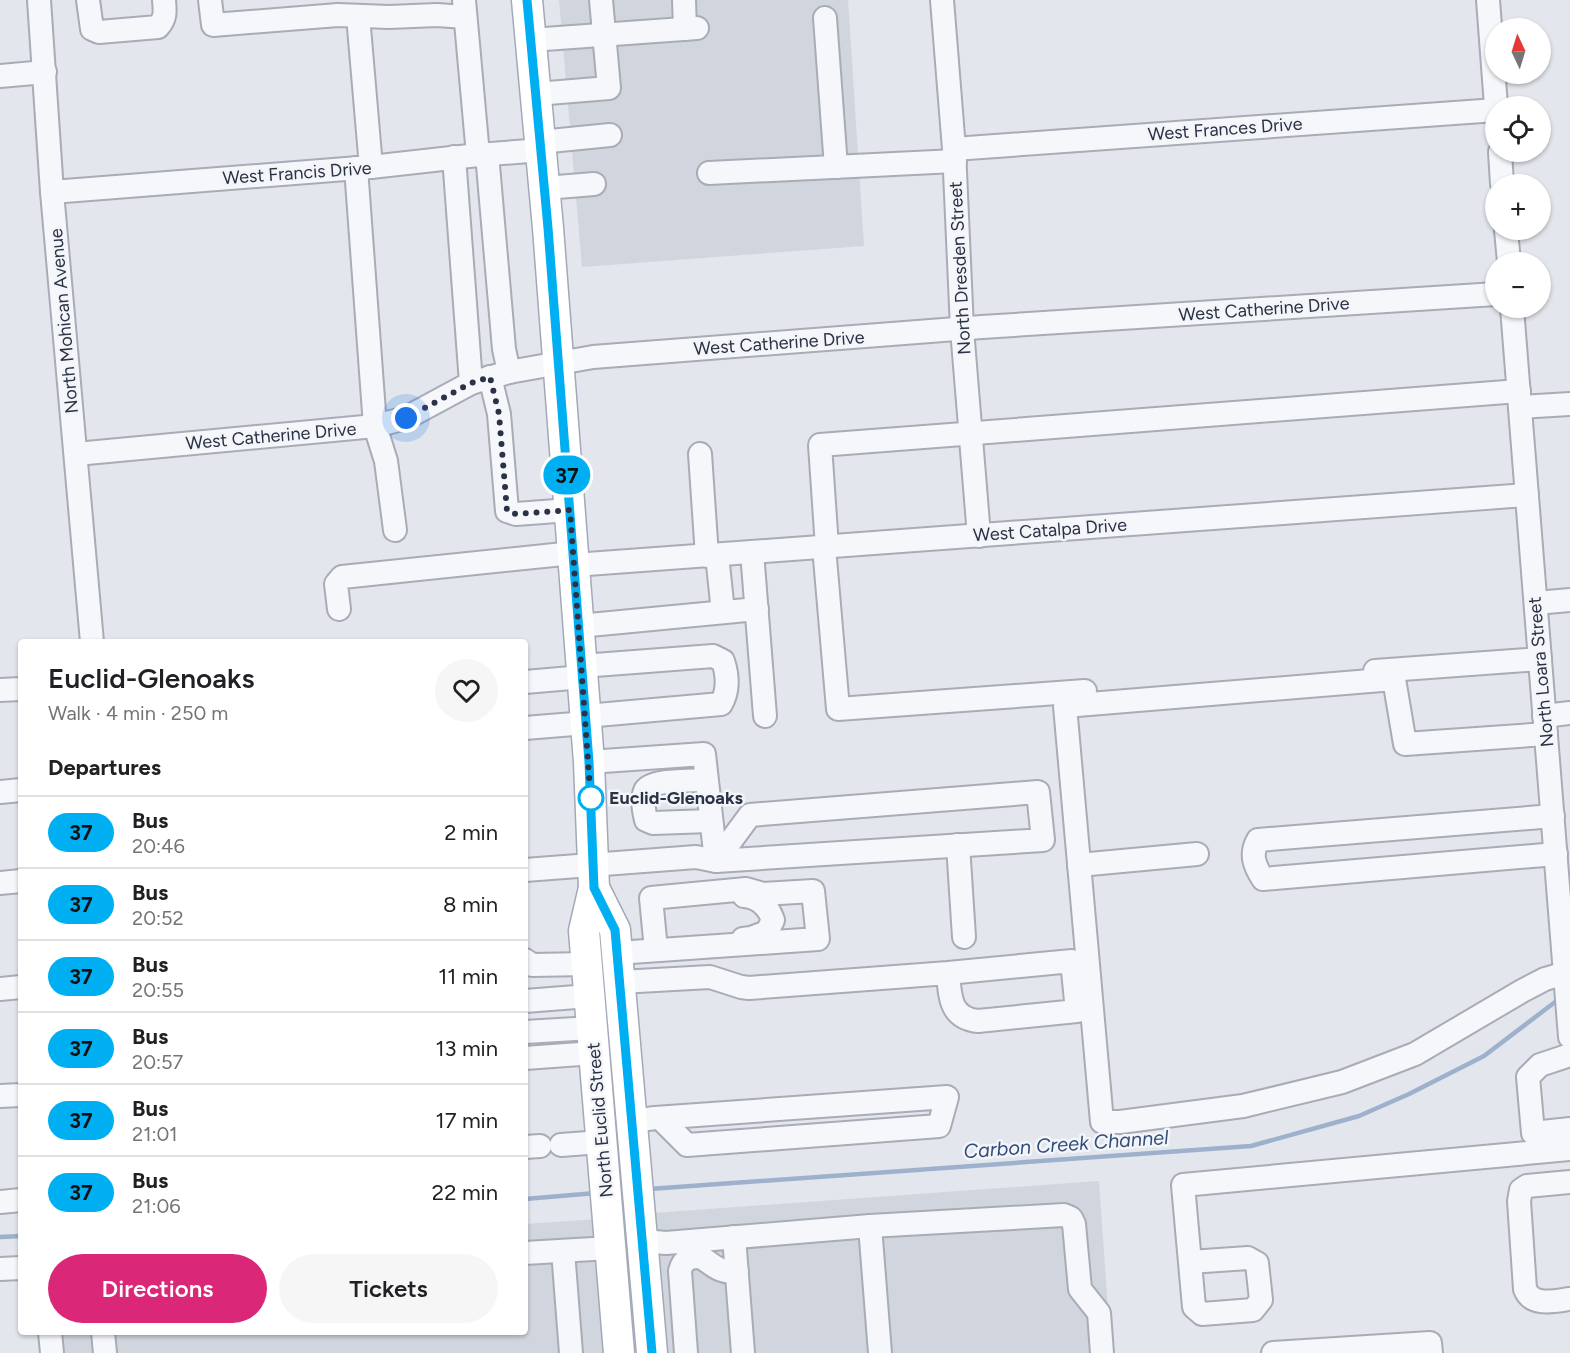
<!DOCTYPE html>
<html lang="en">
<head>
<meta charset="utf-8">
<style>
  body { margin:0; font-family:Figtree,sans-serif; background:#f6f6f6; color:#202124; height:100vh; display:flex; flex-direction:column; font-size:22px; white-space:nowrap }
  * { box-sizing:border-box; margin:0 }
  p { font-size:20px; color:#757577 }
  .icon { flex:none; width:33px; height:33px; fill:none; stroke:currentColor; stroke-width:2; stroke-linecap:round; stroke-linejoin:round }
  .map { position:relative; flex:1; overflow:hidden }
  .sheet { position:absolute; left:18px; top:639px; width:510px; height:696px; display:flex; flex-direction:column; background:#fff; border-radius:6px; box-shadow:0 2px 4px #0004 }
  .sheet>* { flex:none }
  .badge { padding:0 12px; border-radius:20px; font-size:21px; line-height:39px }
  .needle { width:39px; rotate:356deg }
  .controls { position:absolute; left:1485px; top:18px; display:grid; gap:12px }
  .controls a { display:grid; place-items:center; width:66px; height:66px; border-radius:50%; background:#fff; box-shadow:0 2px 4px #0004; font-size:30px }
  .you { position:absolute; width:30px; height:30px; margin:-15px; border:4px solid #fff; border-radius:50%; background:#1a73e8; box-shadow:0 0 0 9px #1a73e833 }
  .map>.badge { position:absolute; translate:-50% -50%; box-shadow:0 0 0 3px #fff }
  h2 { padding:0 30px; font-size:22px; line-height:54px }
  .round { display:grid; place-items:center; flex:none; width:63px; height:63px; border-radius:32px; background:#f6f6f6 }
  .summary { display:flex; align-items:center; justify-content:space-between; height:102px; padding:0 30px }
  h1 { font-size:28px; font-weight:600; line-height:45px }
  .primary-button { display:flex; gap:12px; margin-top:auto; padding:12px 30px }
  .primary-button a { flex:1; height:69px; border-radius:36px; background:#db2777; color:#fff; font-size:24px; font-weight:600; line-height:69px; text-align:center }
  .primary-button a+a { background:#f6f6f6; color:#202124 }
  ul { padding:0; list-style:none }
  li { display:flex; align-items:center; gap:18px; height:72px; padding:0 30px; border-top:2px solid #e0e0e0 }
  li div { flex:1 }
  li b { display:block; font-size:22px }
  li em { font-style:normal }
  li .badge { min-width:66px; font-weight:700; text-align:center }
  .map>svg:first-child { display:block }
</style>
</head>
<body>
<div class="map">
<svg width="1570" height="1353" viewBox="0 0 1570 1353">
  <rect width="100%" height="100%" fill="#e3e6ec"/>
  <g fill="#d1d5de">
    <polygon points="559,0 848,0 864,246 582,267"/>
    <polygon points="1099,1181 1111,1353 665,1353 653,1213"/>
    <polygon points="598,1219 607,1353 61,1353 59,1332 525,1332 525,1224"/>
  </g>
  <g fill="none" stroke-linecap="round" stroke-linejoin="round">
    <g stroke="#9db1cd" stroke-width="4.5">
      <polyline points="649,1189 1251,1146 1359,1116 1409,1094 1484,1056 1559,999"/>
      <polyline points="525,1199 596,1193"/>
      <polyline points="0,1237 21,1236"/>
    </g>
    <defs>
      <g id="minor">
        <polyline points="39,0 52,192 92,642"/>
        <path d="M88,0L92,29L99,32L158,27C166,18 165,12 164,0"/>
        <polyline points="210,0 213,25 338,15 389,17 437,15 465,17"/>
        <polyline points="464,0 478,155"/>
        <polyline points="684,0 685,29"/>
        <polyline points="942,0 954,149 962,329 979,536"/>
        <polyline points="1488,0 1496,106"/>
        <polyline points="358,16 371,167"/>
        <polyline points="825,18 836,167"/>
        <polyline points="531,40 697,28"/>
        <polyline points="0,76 45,72"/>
        <polyline points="536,94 609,88 601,0"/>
        <polyline points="540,142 610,135"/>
        <polyline points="954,149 1496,110"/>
        <polyline points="1500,152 1502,184"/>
        <polyline points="487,154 504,349 509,372"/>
        <polyline points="454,157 471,383"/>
        <polyline points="356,168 375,426 386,461 395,530"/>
        <polyline points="709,173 955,161"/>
        <polyline points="545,188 594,184"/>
        <polyline points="52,192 371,167 478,155 542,150"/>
        <polyline points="1506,230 1509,262"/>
        <polyline points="1512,308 1570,1037"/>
        <polyline points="490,377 499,414 507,511 516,514 570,510"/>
        <polyline points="1520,407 1570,404"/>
        <polyline points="76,454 375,426 406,418 471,383 509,372 593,357 982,327 1496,294"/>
        <polyline points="700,454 707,556"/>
        <polyline points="824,547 838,709 1085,691"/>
        <polyline points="827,547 820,445 1519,391"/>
        <polyline points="752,552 765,716"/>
        <polyline points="717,555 723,612"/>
        <polyline points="574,565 1527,495"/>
        <polyline points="1536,603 1570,600"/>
        <polyline points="339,609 336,584 342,577 573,553"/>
        <polyline points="579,626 757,609"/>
        <path d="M582,666L713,656L723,661C728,676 729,690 721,704L586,716"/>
        <polyline points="1375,671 1540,659"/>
        <polyline points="525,682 583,677"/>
        <polyline points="0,690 21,689"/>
        <polyline points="1544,716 1570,713"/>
        <polyline points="525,728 586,723"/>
        <polyline points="1546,734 1405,744 1394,679 1065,706 1102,1122 1120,1122 1243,1106 1342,1082 1415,1054 1522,991 1545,979 1566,973"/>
        <polyline points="589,762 704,754 716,861"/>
        <path d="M706,780C694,781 650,779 645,791C642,798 644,812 646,820L653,823L710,821"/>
        <polyline points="0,792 21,790"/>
        <path d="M1553,816L1258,840C1250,854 1254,865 1263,879L1556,854"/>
        <polyline points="958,845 964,937"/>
        <polyline points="1079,865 1197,854"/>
        <polyline points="525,870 696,857 716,861 1043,840 1038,792 750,815 716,861"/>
        <polyline points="0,883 21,881"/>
        <path d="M743,939L751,938L767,932L773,920C768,906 759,897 744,896"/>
        <polyline points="617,953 818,939 813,891 763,894 746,889 651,898 656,950"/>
        <polyline points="525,960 532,965 587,964"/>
        <path d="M620,982L710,977L741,987L749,988L948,973L1072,961L1077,1011L978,1021C950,1018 950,997 948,973"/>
        <polyline points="0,989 21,987"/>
        <polyline points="525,1001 589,996"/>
        <polyline points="525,1032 592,1028"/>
        <polyline points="1570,1055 1540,1065 1528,1077 1533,1133 1570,1129"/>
        <polyline points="525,1058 594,1053"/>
        <polyline points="0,1096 21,1095"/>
        <polyline points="633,1121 655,1118 947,1097 939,1126 687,1145 660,1118"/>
        <polyline points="561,1145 601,1142"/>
        <polyline points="525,1147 540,1146"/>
        <path d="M1570,1182L1527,1186L1521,1190L1519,1201L1525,1289C1532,1307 1554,1301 1570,1299"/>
        <polyline points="0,1202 21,1200"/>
        <polyline points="870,1226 880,1353"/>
        <polyline points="734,1237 743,1353"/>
        <polyline points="643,1241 666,1243 870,1226 1064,1215 1071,1218 1074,1224 1080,1289 1099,1313 1102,1353"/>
        <polyline points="563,1251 571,1353"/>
        <polyline points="525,1253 610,1248"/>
        <polyline points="1190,1262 1248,1258 1257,1263 1261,1300 1253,1310 1202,1314 1194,1307 1183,1185 1570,1149"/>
        <polyline points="0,1269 21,1268"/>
        <polyline points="50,1332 52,1353"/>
        <polyline points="103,1332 105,1353"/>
        <path d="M686,1353L680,1271C683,1259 689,1257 701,1257C714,1266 720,1273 737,1272"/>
        <polyline points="1273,1353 1430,1343 1431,1353"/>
      </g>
      <g id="major">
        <polyline points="527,0 548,228 589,762 594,888 584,931 619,1353"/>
        <polyline points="594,888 615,930 652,1353"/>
      </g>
    </defs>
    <use href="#minor" stroke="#a8acb7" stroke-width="26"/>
    <use href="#major" stroke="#a2a9b8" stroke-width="33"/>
    <use href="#minor" stroke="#f6f7fa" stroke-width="22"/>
    <use href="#major" stroke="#fff" stroke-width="30"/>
  </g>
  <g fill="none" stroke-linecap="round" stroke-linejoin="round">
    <defs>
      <polyline id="line" points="527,0 548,228 589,762 594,888 615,930 652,1353"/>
    </defs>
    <use href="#line" stroke="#fff" stroke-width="14"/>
    <use href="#line" stroke="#00aff2" stroke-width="9"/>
    <polyline stroke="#2a3245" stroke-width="6" stroke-dasharray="0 10.8" points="406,418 471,383 490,377 499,414 507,511 516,514 570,510 591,803 591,798"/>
  </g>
  <circle fill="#fff" stroke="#00aff2" stroke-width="3" cx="591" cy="798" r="12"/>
  <g text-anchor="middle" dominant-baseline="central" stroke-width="5" stroke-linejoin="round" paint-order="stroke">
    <g font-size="18" fill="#2a3245" stroke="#f3f5f9">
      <text transform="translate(1225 129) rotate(-4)">West Frances Drive</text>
      <text transform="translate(297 173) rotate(-4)">West Francis Drive</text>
      <text transform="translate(960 268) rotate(-93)">North Dresden Street</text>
      <text transform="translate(1264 309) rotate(-4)">West Catherine Drive</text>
      <text transform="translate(64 321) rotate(-95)">North Mohican Avenue</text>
      <text transform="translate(779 343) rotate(-4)">West Catherine Drive</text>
      <text transform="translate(271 436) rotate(-5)">West Catherine Drive</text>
      <text transform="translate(1050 530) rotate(-4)">West Catalpa Drive</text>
      <text transform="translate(1541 672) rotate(-95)">North Loara Street</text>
      <text transform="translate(600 1120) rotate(-95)">North Euclid Street</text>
    </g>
    <g font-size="18" font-weight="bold" fill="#2a3245" stroke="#f3f5f9" text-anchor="start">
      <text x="609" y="798">Euclid-Glenoaks</text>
    </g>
    <g font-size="20" font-style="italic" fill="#324d7b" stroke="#f3f5f9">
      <text transform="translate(1066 1144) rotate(-4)">Carbon Creek Channel</text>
    </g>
  </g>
</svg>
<div class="controls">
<a><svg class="needle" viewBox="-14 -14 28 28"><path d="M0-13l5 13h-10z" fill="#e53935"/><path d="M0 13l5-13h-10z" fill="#757577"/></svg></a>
<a><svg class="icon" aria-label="locate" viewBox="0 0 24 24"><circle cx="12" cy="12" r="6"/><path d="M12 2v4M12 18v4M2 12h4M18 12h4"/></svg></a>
<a>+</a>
<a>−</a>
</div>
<div class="you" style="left:406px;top:418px"></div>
<b class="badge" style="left:567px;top:475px;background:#00aff2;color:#111">37</b>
<section class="sheet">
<div class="summary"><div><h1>Euclid-Glenoaks</h1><p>Walk · 4 min · 250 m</p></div><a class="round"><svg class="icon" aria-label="heart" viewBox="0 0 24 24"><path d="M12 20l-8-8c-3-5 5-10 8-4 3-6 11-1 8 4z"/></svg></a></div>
<h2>Departures</h2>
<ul>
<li><span class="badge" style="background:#00aff2;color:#111">37</span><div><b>Bus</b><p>20:46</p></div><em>2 min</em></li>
<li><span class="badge" style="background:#00aff2;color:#111">37</span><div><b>Bus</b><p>20:52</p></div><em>8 min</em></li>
<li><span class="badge" style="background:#00aff2;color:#111">37</span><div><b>Bus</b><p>20:55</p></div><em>11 min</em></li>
<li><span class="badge" style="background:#00aff2;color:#111">37</span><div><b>Bus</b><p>20:57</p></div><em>13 min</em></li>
<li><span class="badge" style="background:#00aff2;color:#111">37</span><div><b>Bus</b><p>21:01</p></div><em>17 min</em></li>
<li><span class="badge" style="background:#00aff2;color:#111">37</span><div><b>Bus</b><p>21:06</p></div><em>22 min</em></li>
</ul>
<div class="primary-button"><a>Directions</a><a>Tickets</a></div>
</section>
</div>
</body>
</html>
